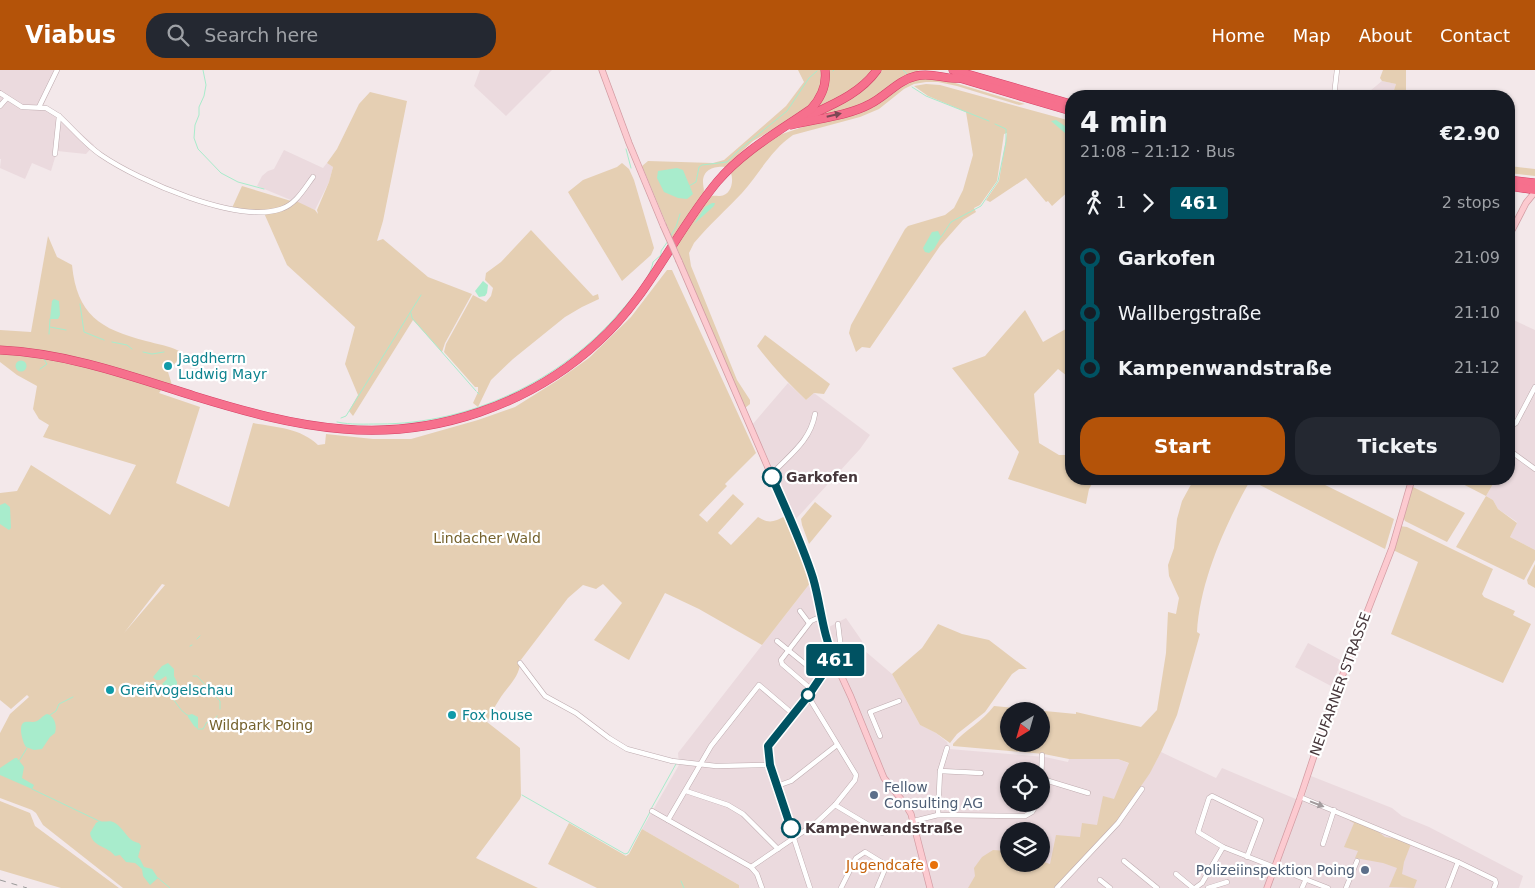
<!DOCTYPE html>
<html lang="en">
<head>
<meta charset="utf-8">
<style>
  body { margin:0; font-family:"DejaVu Sans",sans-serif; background:#242831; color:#f1f3f6; height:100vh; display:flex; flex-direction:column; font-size:19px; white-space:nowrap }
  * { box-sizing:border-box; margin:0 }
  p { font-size:16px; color:#9ea1a6 }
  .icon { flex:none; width:28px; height:28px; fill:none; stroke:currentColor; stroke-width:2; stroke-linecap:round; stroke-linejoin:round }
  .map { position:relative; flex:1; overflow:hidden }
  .details { position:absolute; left:1065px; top:20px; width:450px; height:395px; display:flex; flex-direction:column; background:#171b24; border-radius:20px; box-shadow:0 1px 4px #0004 }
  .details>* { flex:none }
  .badge { padding:0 10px; border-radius:4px; font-size:18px; line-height:32px }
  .needle { width:32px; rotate:217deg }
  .controls { position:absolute; left:1000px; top:632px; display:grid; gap:10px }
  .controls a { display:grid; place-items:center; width:50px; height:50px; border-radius:50%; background:#171b24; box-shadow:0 1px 4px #0004; font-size:25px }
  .map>.badge { position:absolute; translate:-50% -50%; box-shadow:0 0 0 2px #fff }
  .legs { display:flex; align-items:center; gap:8px; height:55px; padding:0 15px; font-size:16px }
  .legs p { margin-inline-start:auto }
  .summary { display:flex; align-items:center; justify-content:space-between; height:85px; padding:0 15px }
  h1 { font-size:28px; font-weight:800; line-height:38px }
  .cta { display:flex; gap:10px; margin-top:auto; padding:10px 15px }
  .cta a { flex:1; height:58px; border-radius:20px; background:#b45309; color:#fff; font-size:20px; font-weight:800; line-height:58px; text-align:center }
  .cta a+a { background:#242831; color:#f1f3f6 }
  ul { padding:0 15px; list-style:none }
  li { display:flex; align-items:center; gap:18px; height:55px; font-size:19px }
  li i { display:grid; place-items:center; width:8px; height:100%; margin:0 6px; background:currentColor }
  li i::after { content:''; width:12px; height:12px; margin:-6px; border:4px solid; border-radius:50%; background:#171b24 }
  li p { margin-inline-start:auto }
  li:first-child i { background:linear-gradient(#0000 50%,currentColor 0) }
  li:last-child i { background:linear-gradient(currentColor 50%,#0000 0) }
  header { display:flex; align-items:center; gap:30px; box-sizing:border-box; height:70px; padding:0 25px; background:#b45309; color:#fff }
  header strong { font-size:24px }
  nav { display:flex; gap:28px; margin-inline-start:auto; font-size:18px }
  .search { width:350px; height:45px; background:#242831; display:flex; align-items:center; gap:12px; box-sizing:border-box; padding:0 18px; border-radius:20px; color:#9ea1a6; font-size:19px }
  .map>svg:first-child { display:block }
</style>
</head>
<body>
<header>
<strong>Viabus</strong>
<div class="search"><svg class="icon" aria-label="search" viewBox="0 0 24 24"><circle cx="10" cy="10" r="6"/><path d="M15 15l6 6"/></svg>Search here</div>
<nav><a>Home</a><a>Map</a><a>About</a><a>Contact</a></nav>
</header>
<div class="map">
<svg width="1535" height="818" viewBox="0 0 1535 818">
  <rect width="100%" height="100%" fill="#f3e8ea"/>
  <g fill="#ebdade" fill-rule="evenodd">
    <polygon points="0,0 60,0 43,36 60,45 94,75 86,84 57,81 51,101 32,93 25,109 0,98 1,89 0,89"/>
    <polygon points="480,0 552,0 506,46 474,16"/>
    <polygon points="1382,11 1396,14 1392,26 1360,26 1370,21"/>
    <polygon points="284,80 323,98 327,93 333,97 329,112 315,140 257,116 262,106 268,101 274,99"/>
    <polygon points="1509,248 1535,260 1535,480 1510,467 1517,452 1498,439 1493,430 1486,426 1496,409 1509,409"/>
    <polygon points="788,313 806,330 814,323 870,365 860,379 796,449 752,355"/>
    <path d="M811,512L827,558L846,548L862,571L865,581L892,604L920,655L936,663L947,672L949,679L1045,687L1068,692L1069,689H1118L1150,702L1161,682L1216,708L1222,698L1303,732L1311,706L1392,738L1402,746L1429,757L1523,806L1519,818H739V815L642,759L679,695L678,683ZM1009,701H1041V734H1009ZM1009,761H1041V794H1009Z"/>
    <polygon points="1308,573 1342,591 1331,616 1295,597"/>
  </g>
  <g fill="#e5cfb3" fill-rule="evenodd">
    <path d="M798,0H823V13L814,33L798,45L753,71L725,97C715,96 703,99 703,112C703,117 705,120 703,125L673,170L642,96L648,91L713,93L724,90L786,36L804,12Z"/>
    <polygon points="827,0 874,0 862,14 814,41"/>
    <path d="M881,0H917L926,3L860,37L811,48C838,36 863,25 881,0Z"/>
    <polygon points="1383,0 1406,0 1406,26 1392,26 1396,14 1382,11 1380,8"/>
    <path d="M922,8L942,9L1025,34L1019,35L957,16L938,12H926L914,14L904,19L879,39L860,47L793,65C771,80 759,104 742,123C726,140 709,155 694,173L689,183L691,196L737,310L750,330V334L745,338L676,176L707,128C712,125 714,126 720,126C731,125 734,112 731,103L745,89L779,65L815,53L861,41L906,12Z"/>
    <polygon points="926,14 940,15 1071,51 1071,119 1052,136 1048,131 1046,132 1026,108 990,132 986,130 999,111 1007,63 1004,64 997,111 980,135 974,138 976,142 963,150 940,176 870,278 862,277 856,282 849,263 851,255 905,159 908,156 945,145 954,138 963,120 973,85 966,42 928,26 914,16"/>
    <polygon points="370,22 407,31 383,151 377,171 383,169 428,207 472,224 445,273 442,282 413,250 353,346 349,341 358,325 345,294 355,257 287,195 264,143 271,142 296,131 315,140 318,144 317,140 329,112 333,97 327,93 337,79 359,34"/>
    <polygon points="622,93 629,99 634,110 654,178 651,185 622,211 568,122 583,110 617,97"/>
    <polygon points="1509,96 1535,99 1535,106 1509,103"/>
    <path d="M242,116L291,131C276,144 251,140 232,138Z"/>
    <polygon points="531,160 593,226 598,224 599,229 582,237 565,247 513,289 491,310 478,337 473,333 478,322 478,317 475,317 444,282 446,274 473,225 486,232 491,226 493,218 485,210 486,203 501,192"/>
    <path d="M48,166L57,187L72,195C77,245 100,259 146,271C157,274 170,276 179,281C181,290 173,294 168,302L172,315C114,297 61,280 0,277V260L31,262Z"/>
    <path d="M667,200H672L756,383L725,414L727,416L699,445L709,454L707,452L733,424L744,434L718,463L731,475L758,447C769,454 774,452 785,446L811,512L762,575L699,539L665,523L629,590L594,570L622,533L603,514L596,519L583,515L568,528L520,591C521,606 506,618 499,630C494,637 491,645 487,652L520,678L521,726L520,729L476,788L538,818H123L43,755L36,743L32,740L0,728V663L10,644L29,627L27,625L11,639L0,630V423L17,421L31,395L110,445L136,395L43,367L49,355L39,349L33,339L37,316L17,305L0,292V283L25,284L67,291L162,319L159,323L200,337L176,413L229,437L253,353C275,357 301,358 318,375L325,374L326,364L373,369H411L478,350L515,337L558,310L589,288L631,247ZM162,514L165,515L124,563Z"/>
    <polygon points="1025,240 1043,272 1071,256 1071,309 1058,299 1034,324 1039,373 1059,385 1067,385 1071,387 1071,409 1095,409 1089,419 1086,434 1008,409 1019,382 952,298 985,286"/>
    <path d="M765,265L830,314L824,324L814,323L806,330C788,313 772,296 757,276Z"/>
    <path d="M1194,409H1251C1226,453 1200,510 1197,562L1200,564L1177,645L1161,682L1150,703L1117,751L1054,818H968L975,806L974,798L982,787L993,780L1009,781V794H1041V791L1050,794L1056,765L1080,767L1082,753L1097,755L1103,726L1114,729L1129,693L1118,689H1069L1044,684L953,676V674C965,660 983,651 994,636L1076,644V642L1141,657L1157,640L1166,583L1168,542L1176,544L1179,528L1169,506L1168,495L1174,478L1177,449L1182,431ZM1009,641H1041V674H1009Z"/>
    <polygon points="1253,409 1313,409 1394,449 1385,479 1252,411"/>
    <polygon points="1453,409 1496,409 1486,426 1493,430 1498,439 1517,453 1510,467 1535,480 1535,490 1524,510 1456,477 1486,426"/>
    <polygon points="1411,416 1465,443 1447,472 1405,451 1403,447"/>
    <polygon points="815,432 832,446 809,474 802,455 801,449"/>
    <polygon points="1400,456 1407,457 1493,499 1482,524 1484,527 1515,541 1513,545 1531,554 1503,613 1391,564 1418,492 1393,480"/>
    <polygon points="1535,494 1535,518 1528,514 1527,510"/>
    <polygon points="938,554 962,564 989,570 1027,599 1019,599 1012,604 985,642 957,664 950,673 936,663 920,655 892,604 922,578"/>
    <polygon points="0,731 30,743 35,756 119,818 61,818 0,800"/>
    <polygon points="1350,748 1376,760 1385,767 1398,769 1411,774 1404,792 1402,804 1417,810 1414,818 1389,817 1397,798 1383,793 1355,788 1358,781 1344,777 1354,753 1350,751"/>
    <polygon points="569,753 626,786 629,784 642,759 739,815 739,818 597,818 548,794"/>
  </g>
  <g fill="#a8eccc">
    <polygon points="1056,50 1071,60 1071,67 1065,63 1051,51"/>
    <polygon points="677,98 683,100 693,124 687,129 678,128 664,122 657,108 658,101"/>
    <polygon points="712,133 715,133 714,136 694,154 705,137"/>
    <polygon points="938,161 941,167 934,179 929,183 925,182 923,178 932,162"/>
    <polygon points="483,211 488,215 487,223 485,226 479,227 475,221"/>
    <polygon points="54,229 59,231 60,245 58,249 50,249 52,231"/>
    <circle cx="21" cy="296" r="5.5"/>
    <polygon points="5,433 10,437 11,458 9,460 0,454 0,435"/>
    <polygon points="168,593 174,599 174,606 177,612 177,617 171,621 162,614 167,609 166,606 160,610 156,610 153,607 162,596"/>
    <path d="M47,644L50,645C55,649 57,656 55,663L50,667L42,679L34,680L26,677C23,673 17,654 25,652C29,651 32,653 37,651C41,649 42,646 47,644Z"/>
    <polygon points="192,644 198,647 198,659 194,656 188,647 188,645"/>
    <polygon points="15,688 17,688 24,697 22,708 34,715 32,719 0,705 0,698"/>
    <path d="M99,751C105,753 110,749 115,753C125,759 127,771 139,773L141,776L138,787L140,789L144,797L152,799L158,808L150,815L143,806L142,799L135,793L126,792L120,785L115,786C108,776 92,777 90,763L96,753Z"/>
  </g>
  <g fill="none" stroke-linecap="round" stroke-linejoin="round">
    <g stroke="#a8eccc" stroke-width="1">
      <polyline points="203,0 206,15 204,26 199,37 199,45 195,55 194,68 198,79 221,103 238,112 264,119"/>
      <polyline points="903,0 907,4"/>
      <polyline points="833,1 834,0"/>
      <polyline points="912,17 926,26 989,51"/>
      <polyline points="626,79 631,98"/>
      <polyline points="689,116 696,112 699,97 702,95 727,92 739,80 787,41 809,8 817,1"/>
      <polyline points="670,167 676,157 680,144"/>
      <polyline points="941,167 951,152 981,136 998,111 1006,72 1006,59 995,54"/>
      <polyline points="80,234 84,262 104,270"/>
      <polyline points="411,243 412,248 476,321"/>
      <polyline points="50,257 66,260"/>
      <polyline points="49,264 50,249"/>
      <polyline points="112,272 127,275 132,279"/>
      <polyline points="143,282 152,284 164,282"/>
      <polyline points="40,299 47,294 44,289"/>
      <polyline points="477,322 479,324"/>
      <polyline points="341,348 346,346 421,225"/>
      <path d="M337,352C351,355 365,354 379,354C470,354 561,311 620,242C632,228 650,210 653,192L661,185V181L668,171"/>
      <polyline points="197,569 200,566"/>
      <polyline points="190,576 192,575"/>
      <polyline points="193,606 197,606 220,631 220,639"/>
      <path d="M171,621L170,626C177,632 180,642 189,646"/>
      <polyline points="50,645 56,641 59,634 73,627"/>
      <polyline points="198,659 203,659 207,652 214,651 217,646"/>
      <polyline points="19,691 27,678"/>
      <polyline points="32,719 101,752"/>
      <polyline points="522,725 625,784 628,783 650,742"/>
      <polyline points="651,739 676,694"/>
      <polyline points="158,808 170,818"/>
      <polyline points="681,811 684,818"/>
    </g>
    <defs>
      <g id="street">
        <polyline points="0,23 22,37 46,38 59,46 55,84"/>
        <polyline points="1334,26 1337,0"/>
        <polyline points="0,36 7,28"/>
        <polyline points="39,37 57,0"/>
        <path d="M59,46C73,59 86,75 101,85C139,111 237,154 281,139C296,134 304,119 313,107"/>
        <polyline points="1509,357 1516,353 1535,317"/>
        <polyline points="1509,367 1509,381"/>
        <polyline points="1509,380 1535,399"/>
        <path d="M771,405C789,385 810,372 815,344"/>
        <polyline points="800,541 809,553"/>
        <polyline points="838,554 842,588 839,599"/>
        <polyline points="777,571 821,607"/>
        <polyline points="520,593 545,626 576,643 609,668 627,679 672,691 716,696 770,695"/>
        <polyline points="812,620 782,594 781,590 811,551 822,546"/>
        <polyline points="880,666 870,642 899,631"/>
        <polyline points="940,701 981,703"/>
        <polyline points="1042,709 1088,723"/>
        <polyline points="1041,714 1042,685"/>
        <polyline points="777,716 791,711 837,675"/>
        <polyline points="686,721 728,735 743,744 778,779"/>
        <polyline points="1300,727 1458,792"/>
        <polyline points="835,735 882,763"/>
        <polyline points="652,741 751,797 757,804 762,818"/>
        <polyline points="938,745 940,701 947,678"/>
        <polyline points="668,750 711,676 759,615 793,644"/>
        <polyline points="914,751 938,745 1025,746 1032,742 1037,734"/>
        <polyline points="1323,774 1334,740"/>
        <polyline points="1223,777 1198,762 1209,728 1212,726 1261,750 1247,787"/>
        <polyline points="1124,791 1157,818"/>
        <polyline points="751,797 816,753 835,735 855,710 856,705 808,626"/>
        <polyline points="1176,804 1193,818"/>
        <polyline points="1100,810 1110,818"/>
        <polyline points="810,818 770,695 768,680 770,673 808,626 831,592 835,590"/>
        <polyline points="841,818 856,788 865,782 883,793 885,799 877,818"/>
        <polyline points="1057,818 1118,753 1142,719"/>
        <polyline points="1195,818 1202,813 1223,777 1328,818"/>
        <polyline points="1208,818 1227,812"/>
        <polyline points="1302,818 1306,809"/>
        <polyline points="1346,818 1357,791"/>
        <polyline points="1448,818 1458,792 1495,810 1496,813 1494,818"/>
      </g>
      <g id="secondary">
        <polyline points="602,0 629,73 663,155"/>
        <polyline points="1509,166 1526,133 1535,122"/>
        <polyline points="679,191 803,479 817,523 828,577 851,627 884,708 905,734 911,744 930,818"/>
        <polyline points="1267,818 1299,731 1331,635 1392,478 1412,409"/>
      </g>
      <g id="highway">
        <polyline points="953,0 1071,34"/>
        <polyline points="956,7 1071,41"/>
        <path d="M804,48C831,35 859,25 877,0"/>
        <path d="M791,55C815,49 848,46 870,34C886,26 898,10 916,6C933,2 945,10 959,8"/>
        <polyline points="1509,110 1535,113"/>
        <polyline points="1509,116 1535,120"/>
        <path d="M0,280C67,283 131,306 194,326C243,341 292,355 343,359C435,367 530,335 598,272C649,226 674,164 717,112C743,81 778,62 811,39C821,28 827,15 825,0"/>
      </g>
    </defs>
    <use href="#street" stroke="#beabaf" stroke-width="5.5"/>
    <use href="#secondary" stroke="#d39da4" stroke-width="7"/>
    <use href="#highway" stroke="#d54066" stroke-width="9"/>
    <use href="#street" stroke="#fff" stroke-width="4.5"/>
    <use href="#secondary" stroke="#fccad0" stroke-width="5.5"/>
    <use href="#highway" stroke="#f6708d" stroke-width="8"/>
    <polyline stroke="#979797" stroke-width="1" stroke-dasharray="6 6" stroke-linecap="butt" points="0,810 27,818"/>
    <defs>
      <polyline id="secondary-bridge" points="663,155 679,191"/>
    </defs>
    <use href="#secondary-bridge" stroke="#d39da4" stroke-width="7" stroke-linecap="butt"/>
    <use href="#secondary-bridge" stroke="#fccad0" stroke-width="5.5"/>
  </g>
  <defs><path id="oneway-solid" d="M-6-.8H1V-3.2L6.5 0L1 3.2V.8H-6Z" transform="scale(1.25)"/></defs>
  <use fill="#7b4854" href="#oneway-solid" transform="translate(834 45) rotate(-13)"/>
  <use fill="#a29b9d" href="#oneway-solid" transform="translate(1317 734) rotate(21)"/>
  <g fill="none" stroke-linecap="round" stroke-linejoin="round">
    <defs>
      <path id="line-1" d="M772,407C786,440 802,473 813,508C821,535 822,564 835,590L831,592L808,626L768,676L770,695L791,758"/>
    </defs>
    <use href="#line-1" stroke="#fff" stroke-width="11"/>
    <use href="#line-1" stroke="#005262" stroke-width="8"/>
  </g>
  <g fill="#0f9aa8" stroke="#fff" stroke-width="2">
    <circle cx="168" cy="296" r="5"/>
    <circle cx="110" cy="620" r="5"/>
    <circle cx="452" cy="645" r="5"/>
  </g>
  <g fill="#fff" stroke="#005262" stroke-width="2.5">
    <circle cx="772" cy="407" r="9"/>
    <circle cx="808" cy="625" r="6"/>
    <circle cx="791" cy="758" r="9"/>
  </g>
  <g fill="#5c6f8a" stroke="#fff" stroke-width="2">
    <circle cx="874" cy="725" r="5"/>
    <circle cx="1365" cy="800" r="5"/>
  </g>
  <circle fill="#e8710a" stroke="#fff" stroke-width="2" cx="934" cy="795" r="5"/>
  <g text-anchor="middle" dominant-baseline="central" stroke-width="4.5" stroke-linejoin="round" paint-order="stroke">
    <g font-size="14" fill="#0d838f" stroke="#fff" text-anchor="start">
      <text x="178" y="288">Jagdherrn<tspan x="178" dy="16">Ludwig Mayr</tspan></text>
      <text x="120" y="620">Greifvogelschau</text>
      <text x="462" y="645">Fox house</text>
    </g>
    <g font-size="14" font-weight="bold" fill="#46373b" stroke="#fff" text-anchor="start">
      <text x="786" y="407">Garkofen</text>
      <text x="805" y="758">Kampenwandstraße</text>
    </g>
    <g font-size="14" fill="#75622d" stroke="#fff">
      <text x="487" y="468">Lindacher Wald</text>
      <text x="261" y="655">Wildpark Poing</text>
    </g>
    <g font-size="14" fill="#46373b" stroke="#fff">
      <text transform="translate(1340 614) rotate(-70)">NEUFARNER STRASSE</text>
    </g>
    <g font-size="14" fill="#4e5e75" stroke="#fff" text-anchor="start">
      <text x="884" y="717">Fellow<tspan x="884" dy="16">Consulting AG</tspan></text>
      <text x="1355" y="800" text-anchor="end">Polizeiinspektion Poing</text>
    </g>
    <g font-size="14" fill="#c56008" stroke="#fff" text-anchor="end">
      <text x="924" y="795">Jugendcafe</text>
    </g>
  </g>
</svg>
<div class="controls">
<a><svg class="needle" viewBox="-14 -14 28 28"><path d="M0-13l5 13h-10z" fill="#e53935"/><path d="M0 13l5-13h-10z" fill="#9ea1a6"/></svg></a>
<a><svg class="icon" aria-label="locate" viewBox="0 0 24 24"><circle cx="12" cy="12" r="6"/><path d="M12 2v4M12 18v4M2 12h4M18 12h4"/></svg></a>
<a><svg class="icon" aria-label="layers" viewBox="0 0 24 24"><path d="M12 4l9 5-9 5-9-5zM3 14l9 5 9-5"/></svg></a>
</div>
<b class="badge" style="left:835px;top:590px;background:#005262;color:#fff">461</b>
<section class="details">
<div class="summary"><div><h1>4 min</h1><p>21:08 – 21:12 · Bus</p></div><b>€2.90</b></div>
<div class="legs"><svg class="icon" aria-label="walk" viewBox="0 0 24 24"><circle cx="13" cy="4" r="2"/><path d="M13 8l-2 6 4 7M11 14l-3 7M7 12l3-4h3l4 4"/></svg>1<svg class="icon" aria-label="forward" viewBox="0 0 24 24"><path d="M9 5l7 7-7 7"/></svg><b class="badge" style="background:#005262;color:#fff">461</b><p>2 stops</p></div>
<ul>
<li><i style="color:#005262"></i><b>Garkofen</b><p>21:09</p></li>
<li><i style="color:#005262"></i><span>Wallbergstraße</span><p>21:10</p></li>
<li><i style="color:#005262"></i><b>Kampenwandstraße</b><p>21:12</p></li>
</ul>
<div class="cta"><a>Start</a><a>Tickets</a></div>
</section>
</div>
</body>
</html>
